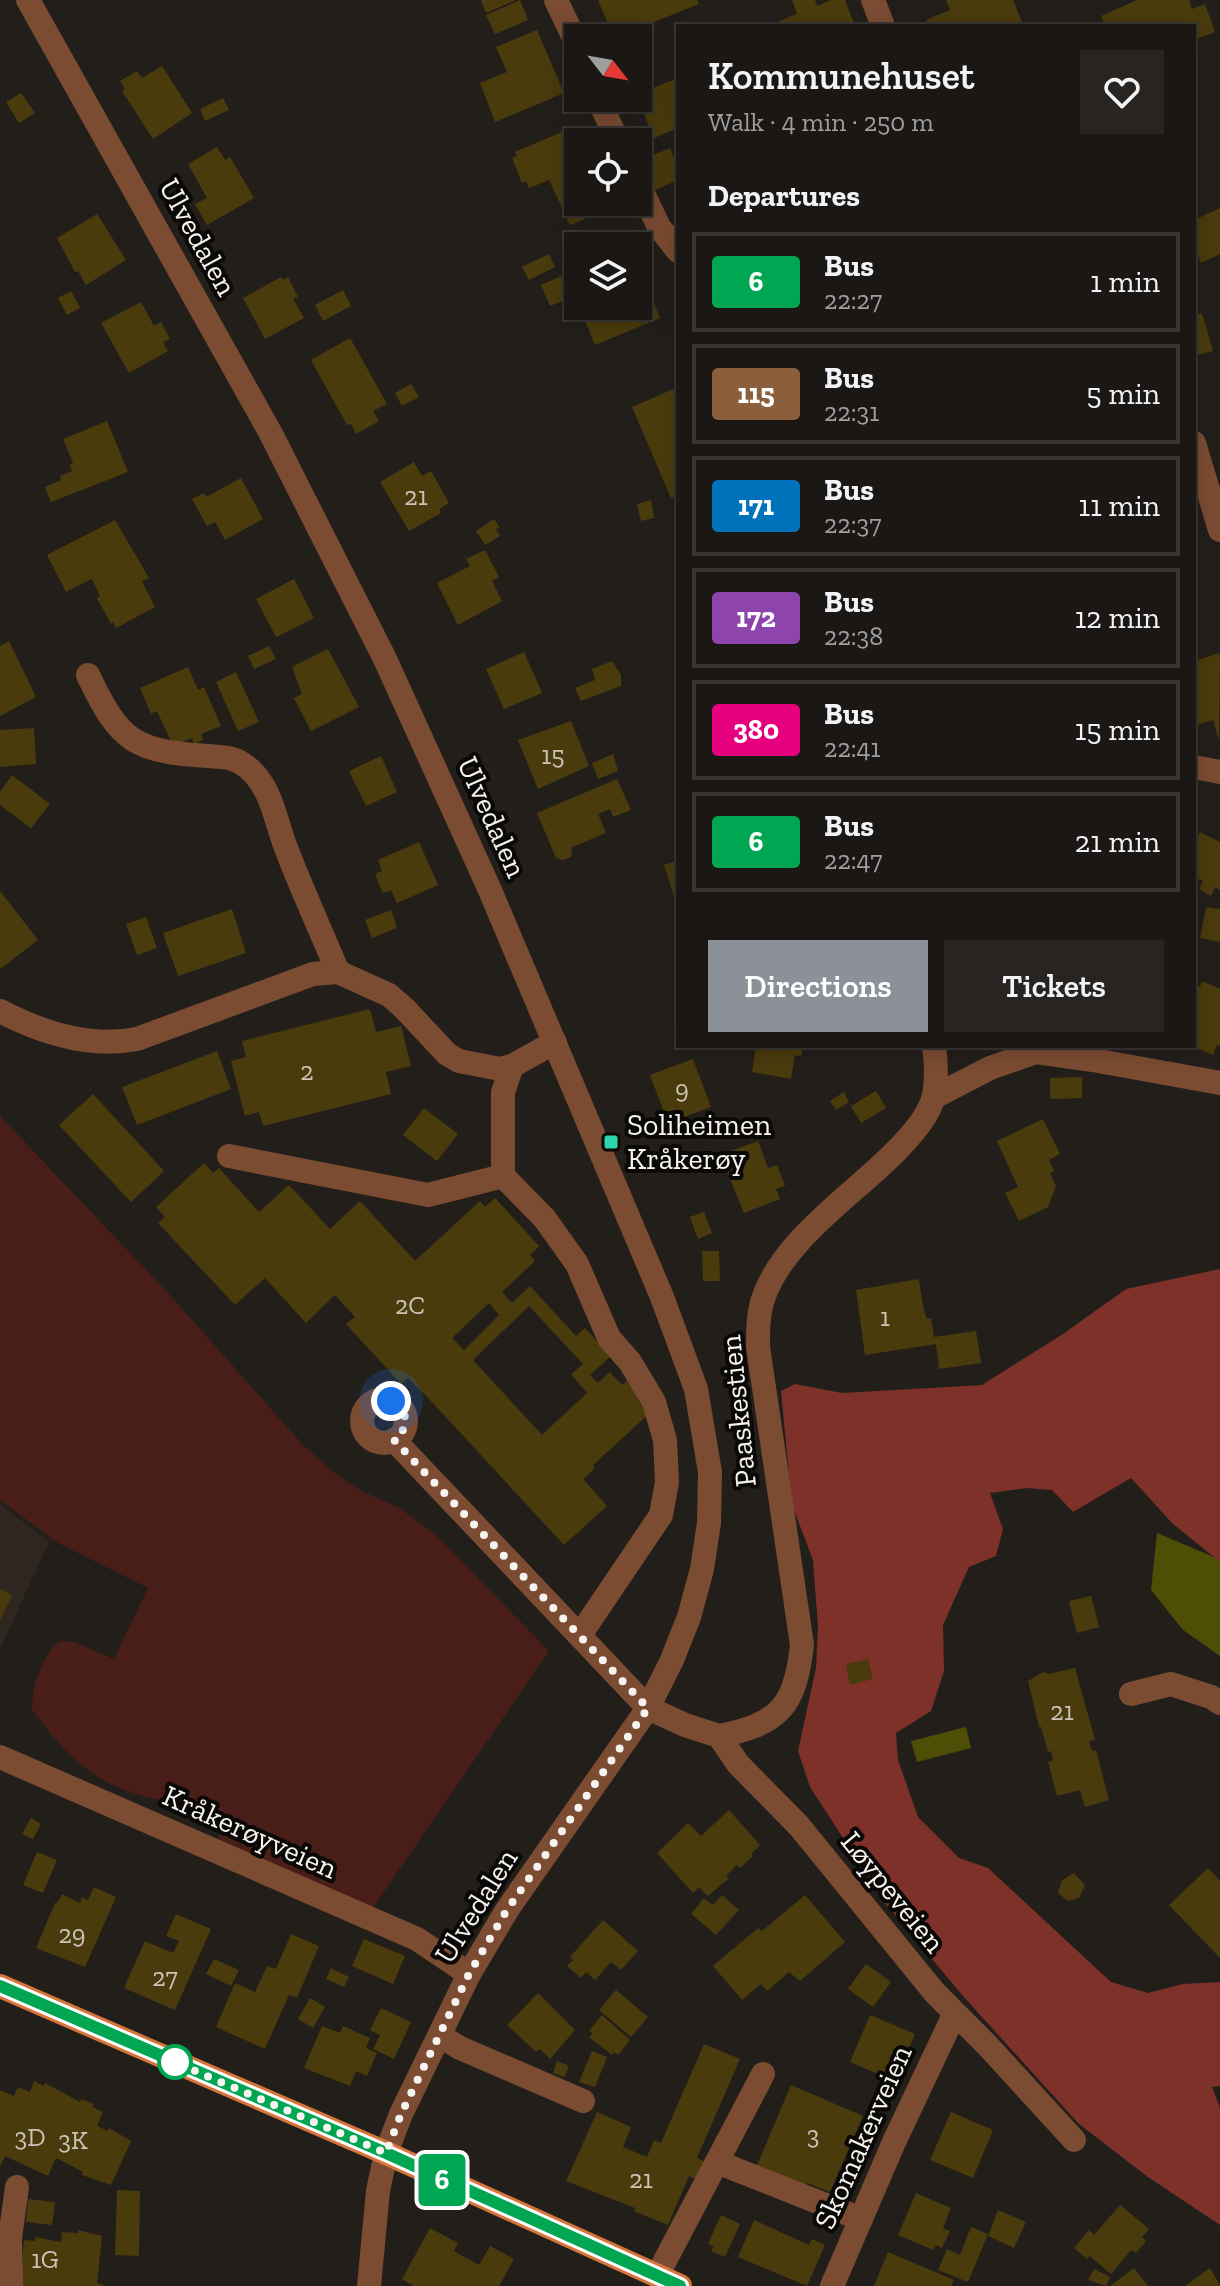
<!DOCTYPE html>
<html lang="en">
<head>
<meta charset="utf-8">
<style>
  body { margin:0; font-family:"Zilla Slab",serif; background:#272422; color:#f1f3f6; height:100vh; display:flex; flex-direction:column; font-size:30px; white-space:nowrap }
  * { box-sizing:border-box; margin:0 }
  p { font-size:26px; color:#9f9fa0 }
  .icon { flex:none; width:44px; height:44px; fill:none; stroke:currentColor; stroke-width:2; stroke-linecap:round; stroke-linejoin:round }
  .map { position:relative; flex:1; overflow:hidden }
  .side { position:absolute; left:676px; top:24px; width:520px; height:1024px; display:flex; flex-direction:column; background:#1a1714; border-radius:0px; box-shadow:0 4px 20px #0003,0 0 0 2px #383634 }
  .side>* { flex:none }
  .badge { padding:0 16px; border-radius:6px; font-size:28px; line-height:52px }
  .needle { width:52px; rotate:121deg }
  .controls { position:absolute; left:564px; top:24px; display:grid; gap:16px }
  .controls a { display:grid; place-items:center; width:88px; height:88px; border-radius:0px; background:#1a1714; box-shadow:0 4px 20px #0003,0 0 0 2px #383634; font-size:40px }
  .you { position:absolute; width:40px; height:40px; margin:-20px; border:6px solid #fff; border-radius:50%; background:#1a73e8; box-shadow:0 0 0 12px #1a73e833 }
  .map>.badge { position:absolute; translate:-50% -50%; box-shadow:0 0 0 4px #fff }
  h2 { padding:0 32px; font-size:30px; line-height:72px }
  .round { display:grid; place-items:center; flex:none; width:84px; height:84px; border-radius:0px; background:#272422 }
  .overview { display:flex; align-items:center; justify-content:space-between; height:136px; padding:0 32px }
  h1 { font-size:38px; font-weight:600; line-height:60px }
  .primary-button { display:flex; gap:16px; margin-top:auto; padding:16px 32px }
  .primary-button a { flex:1; height:92px; border-radius:0px; background:#8c9099; color:#fff; font-size:32px; font-weight:600; line-height:92px; text-align:center }
  .primary-button a+a { background:#272422; color:#f1f3f6 }
  ul { padding:0; list-style:none }
  li { display:flex; align-items:center; gap:24px; height:100px; margin:0 16px 12px; padding:0 16px; border:4px solid #383634; border-radius:0px }
  li div { flex:1 }
  li b { display:block; font-size:30px }
  li em { font-style:normal }
  li .badge { min-width:88px; font-weight:700; text-align:center }
  .map>svg:first-child { display:block }
</style>
</head>
<body>
<div class="map">
<svg width="1220" height="2286" viewBox="0 0 1220 2286">
  <rect width="100%" height="100%" fill="#221f1b"/>
  <polygon fill="#2f271f" points="0,1504 49,1542 0,1649"/>
  <path fill="#491e19" d="M0,1116L169,1294L303,1445L332,1471L360,1490L401,1509L438,1537L549,1651L366,1918L221,1854L216,1810C123,1796 88,1787 32,1709C32,1686 42,1657 59,1641L74,1642L114,1659L148,1588L58,1543L0,1500Z"/>
  <polygon fill="#7d3129" points="1220,1269 1220,1562 1172,1523 1131,1478 1073,1512 1052,1490 1027,1488 990,1493 1003,1529 996,1556 969,1567 943,1625 944,1671 931,1711 896,1733 898,1760 918,1817 959,1858 988,1868 1111,1982 1148,1993 1183,1984 1220,1982 1220,2086 1212,2087 1220,2108 1220,2225 1148,2177 1079,2124 963,1996 886,1904 810,1787 798,1751 816,1668 818,1627 813,1560 792,1505 781,1391 795,1384 842,1393 982,1385 1063,1334 1126,1289"/>
  <g fill="#4e4e07">
    <polygon points="1157,1533 1216,1558 1220,1562 1220,1656 1183,1630 1151,1590"/>
    <polygon points="966,1727 971,1748 917,1762 911,1741"/>
  </g>
  <g fill="#4a3b0d" fill-rule="evenodd">
    <polygon points="481,0 516,0 486,13"/>
    <polygon points="520,0 528,20 495,34 486,15"/>
    <polygon points="598,0 697,0 699,4 614,38"/>
    <polygon points="792,0 815,0 817,6 831,0 845,0 855,26 767,26 797,14"/>
    <polygon points="946,0 1013,0 1022,22 1013,26 929,26 926,20 950,10"/>
    <polygon points="1137,0 1189,0 1192,9 1205,4 1215,32 1194,40 1194,26 1105,26 1101,16"/>
    <polygon points="537,30 564,93 495,122 480,83 507,72 496,47"/>
    <polygon points="162,66 192,113 153,139 122,91 125,89 120,81 137,71 142,78"/>
    <polygon points="678,78 678,128 654,138 637,98 638,94"/>
    <polygon points="21,93 35,113 19,123 6,102"/>
    <polygon points="223,98 229,110 205,121 200,109"/>
    <polygon points="578,125 585,142 578,142 578,202 607,202 609,209 570,225 549,180 529,188 526,181 522,183 512,158 517,156 515,152"/>
    <polygon points="217,147 225,160 230,157 254,198 207,225 195,204 207,198 188,164"/>
    <polygon points="670,148 678,167 678,180 655,190 642,160"/>
    <polygon points="1220,208 1220,254 1201,263 1194,247 1194,220"/>
    <polygon points="97,214 126,260 86,285 78,271 75,272 57,238"/>
    <polygon points="549,254 555,267 529,280 522,267"/>
    <polygon points="578,260 578,304 563,267"/>
    <polygon points="638,264 660,318 595,345 579,306 638,306"/>
    <polygon points="561,276 570,298 550,306 541,285"/>
    <polygon points="281,277 283,280 288,277 298,297 293,299 304,318 265,339 243,298"/>
    <polygon points="343,290 351,306 323,321 315,305"/>
    <polygon points="71,291 80,308 67,315 58,298"/>
    <polygon points="141,302 154,326 161,322 170,339 163,342 168,351 129,373 101,323"/>
    <polygon points="1202,313 1213,351 1194,356 1194,316"/>
    <polygon points="350,338 387,404 373,411 379,421 356,434 351,424 347,425 311,360"/>
    <polygon points="411,384 419,397 402,406 395,393"/>
    <polygon points="678,387 678,495 671,498 632,407"/>
    <polygon points="107,421 128,472 51,502 45,487 61,480 60,476 72,471 70,465 73,463 63,439"/>
    <polygon points="414,462 422,476 431,471 449,503 439,509 441,513 409,531 380,482"/>
    <polygon points="241,478 263,519 225,540 215,522 207,526 192,499 204,493 206,497"/>
    <polygon points="651,500 654,518 641,521 637,504"/>
    <polygon points="494,519 500,528 496,529 500,536 485,545 476,531"/>
    <polygon points="115,520 149,578 142,581 155,607 116,628 113,622 111,624 97,598 100,596 92,579 66,592 47,555"/>
    <polygon points="485,550 499,577 492,581 502,601 458,625 437,583 470,566 466,559"/>
    <polygon points="294,579 314,618 276,637 256,599"/>
    <polygon points="9,641 36,697 0,716 0,646"/>
    <polygon points="269,646 276,659 254,669 248,656"/>
    <polygon points="328,649 359,707 311,731 294,698 302,694 292,667"/>
    <polygon points="524,652 542,693 504,709 486,669"/>
    <polygon points="1219,653 1220,657 1219,740 1213,720 1194,726 1194,661"/>
    <polygon points="612,661 621,675 621,686 581,701 575,688 595,680 592,669"/>
    <polygon points="188,667 198,690 204,687 221,726 201,734 203,740 194,744 192,738 173,746 157,711 151,714 140,688"/>
    <polygon points="236,672 259,722 238,731 216,682"/>
    <polygon points="571,721 589,766 538,789 518,740"/>
    <polygon points="34,728 36,764 0,767 0,730"/>
    <polygon points="613,754 618,771 598,779 592,763"/>
    <polygon points="381,756 397,792 366,806 349,771"/>
    <polygon points="12,775 50,804 31,828 0,805 0,792"/>
    <polygon points="617,779 631,810 613,817 610,809 598,814 606,833 572,847 571,857 563,860 556,858 537,813"/>
    <polygon points="1200,832 1220,842 1220,890 1215,887 1211,896 1199,889 1203,881 1194,877 1194,844"/>
    <polygon points="419,842 438,885 397,903 391,890 383,893 375,874 382,871 378,860"/>
    <polygon points="678,860 678,906 677,906 664,865"/>
    <polygon points="0,891 38,940 0,969"/>
    <polygon points="1206,907 1220,909 1220,942 1200,938"/>
    <polygon points="232,909 246,953 178,976 163,933"/>
    <polygon points="391,910 397,928 372,938 365,920"/>
    <polygon points="146,917 157,948 137,955 126,924"/>
    <polygon points="1202,981 1220,989 1220,1046 1217,1045 1213,1055 1194,1047 1197,1036 1194,1035 1194,984 1200,987"/>
    <polygon points="370,1009 376,1032 401,1026 411,1066 386,1072 391,1094 263,1126 259,1112 245,1116 231,1061 246,1057 242,1041"/>
    <polygon points="756,1046 803,1046 801,1056 795,1055 791,1079 752,1072"/>
    <polygon points="217,1051 231,1089 137,1125 122,1087"/>
    <polygon points="693,1059 711,1107 668,1123 650,1075"/>
    <polygon points="1082,1077 1082,1098 1050,1099 1050,1078"/>
    <polygon points="876,1091 886,1108 861,1123 851,1106"/>
    <polygon points="844,1092 849,1102 836,1110 830,1101"/>
    <polygon points="93,1094 164,1171 131,1202 59,1125"/>
    <polygon points="424,1108 458,1134 437,1161 403,1135"/>
    <polygon points="1043,1119 1060,1154 1049,1160 1054,1171 1050,1173 1056,1186 1048,1207 1019,1221 1005,1193 1018,1187 997,1141"/>
    <polygon points="758,1141 768,1168 777,1165 785,1186 776,1189 780,1199 744,1213 720,1155"/>
    <path d="M204,1163L213,1173L219,1168L259,1212L289,1185L330,1229L360,1201L415,1261L480,1201L485,1207L495,1198L539,1246L530,1255L535,1261L502,1292L512,1303L530,1286L576,1336L585,1328L611,1356L590,1375L598,1383L610,1372L622,1385L627,1381L642,1397L638,1401L649,1414L593,1465L595,1468L583,1479L607,1506L564,1545L430,1400L408,1378L401,1384L346,1324L355,1317L335,1295L306,1323L265,1278L235,1305L158,1223L165,1217L156,1207ZM489,1303L499,1315L464,1350L452,1338ZM529,1306L583,1364L571,1374L587,1393L542,1435L473,1360Z"/>
    <polygon points="704,1212 712,1233 698,1239 690,1217"/>
    <polygon points="702,1251 719,1251 720,1281 703,1281"/>
    <polygon points="919,1279 923,1307 927,1319 931,1318 934,1337 976,1331 981,1363 939,1369 936,1344 865,1355 856,1290"/>
    <polygon points="0,1589 12,1595 0,1621"/>
    <polygon points="1091,1596 1099,1627 1077,1633 1069,1601"/>
    <polygon points="868,1659 873,1679 850,1685 846,1664"/>
    <polygon points="1075,1668 1095,1740 1089,1741 1092,1751 1096,1750 1109,1800 1085,1807 1080,1790 1057,1796 1048,1762 1053,1760 1051,1751 1048,1752 1041,1727 1039,1727 1028,1681 1043,1672 1048,1674"/>
    <polygon points="729,1810 760,1845 751,1854 753,1856 740,1868 737,1865 726,1876 729,1878 708,1896 699,1887 693,1893 657,1853 688,1823 701,1836"/>
    <polygon points="31,1818 41,1824 33,1839 22,1834"/>
    <polygon points="37,1852 57,1860 43,1893 23,1885"/>
    <polygon points="1208,1868 1220,1881 1220,1958 1169,1905"/>
    <polygon points="1074,1873 1085,1885 1079,1898 1068,1901 1058,1893 1062,1880"/>
    <polygon points="94,1887 116,1897 85,1967 36,1948 55,1903 58,1902 62,1894 80,1903 82,1897 88,1900"/>
    <polygon points="722,1895 739,1910 716,1935 691,1914 704,1898 713,1905"/>
    <polygon points="805,1895 845,1942 800,1981 789,1972 767,1991 761,1984 742,2000 713,1966 758,1928 762,1931"/>
    <polygon points="176,1914 211,1929 175,2010 124,1988 145,1941 173,1953 179,1941 166,1936"/>
    <polygon points="603,1920 638,1951 621,1970 611,1962 595,1980 586,1972 581,1978 567,1966 573,1960 570,1957"/>
    <polygon points="291,1934 319,1946 297,1998 289,1995 265,2049 216,2027 235,1983 255,1992 267,1966 276,1969"/>
    <polygon points="364,1939 405,1956 393,1984 352,1966"/>
    <polygon points="214,1959 239,1970 231,1986 206,1974"/>
    <polygon points="866,1964 891,1982 873,2007 848,1989"/>
    <polygon points="331,1968 349,1977 344,1987 326,1979"/>
    <polygon points="616,1990 648,2017 631,2037 599,2010"/>
    <polygon points="538,1993 575,2030 550,2059 540,2049 536,2052 507,2025"/>
    <polygon points="310,1998 325,2007 313,2028 298,2019"/>
    <polygon points="381,2008 411,2022 394,2059 373,2049 380,2035 370,2030"/>
    <polygon points="602,2015 630,2040 618,2055 614,2052 612,2055 589,2037 593,2033 589,2031"/>
    <polygon points="870,2015 915,2034 894,2081 850,2062"/>
    <polygon points="322,2026 340,2033 343,2026 370,2038 366,2048 377,2053 367,2076 356,2071 350,2086 304,2068"/>
    <polygon points="704,2044 740,2059 697,2158 705,2162 697,2180 689,2176 668,2225 634,2211 635,2208 566,2181 597,2112 631,2127 623,2147 647,2157 654,2140 661,2143"/>
    <polygon points="592,2051 607,2057 595,2087 579,2082"/>
    <polygon points="557,2061 569,2066 564,2077 553,2073"/>
    <polygon points="34,2081 44,2086 45,2083 80,2102 81,2099 94,2104 92,2107 103,2112 97,2126 108,2131 109,2128 131,2141 111,2185 82,2175 83,2172 56,2158 48,2176 5,2156 0,2166 0,2090 14,2096 18,2087 30,2092"/>
    <polygon points="791,2085 863,2116 830,2192 807,2183 804,2191 755,2170"/>
    <polygon points="951,2112 993,2130 973,2178 930,2160"/>
    <polygon points="117,2190 140,2191 139,2256 115,2255"/>
    <polygon points="916,2193 951,2208 943,2228 950,2231 942,2248 936,2245 933,2250 898,2235"/>
    <polygon points="28,2199 55,2202 52,2225 26,2222"/>
    <polygon points="1120,2205 1149,2229 1142,2237 1146,2241 1136,2253 1131,2250 1111,2274 1090,2256 1087,2259 1074,2248 1089,2230 1094,2235"/>
    <polygon points="998,2210 1026,2222 1014,2248 988,2236"/>
    <polygon points="721,2215 740,2224 725,2257 711,2251 714,2246 708,2244"/>
    <polygon points="754,2220 809,2245 812,2239 825,2245 807,2286 738,2257"/>
    <polygon points="971,2227 988,2234 968,2282 938,2270 947,2249 960,2255"/>
    <polygon points="430,2228 458,2243 454,2251 479,2265 490,2246 514,2259 499,2286 414,2286 402,2279"/>
    <polygon points="78,2230 102,2236 97,2283 106,2286 20,2286 24,2240 35,2241 35,2237 61,2242 62,2232 78,2233"/>
    <polygon points="888,2252 954,2280 951,2286 874,2286"/>
    <polygon points="1134,2268 1148,2286 1110,2286"/>
    <polygon points="1210,2268 1220,2286 1185,2286"/>
    <polygon points="1094,2269 1110,2277 1106,2286 1088,2280"/>
  </g>
  <g fill="none" stroke-linecap="round" stroke-linejoin="round">
    <g stroke="#7b4b32" stroke-width="24">
      <polyline points="28,0 270,432 385,659 489,888 662,1297 696,1389 710,1472 709,1523 702,1569 689,1617 672,1660 648,1708 507,1910 469,1974 401,2114 386,2153 378,2191 369,2286"/>
      <polyline points="556,0 574,38"/>
      <polyline points="873,0 883,26"/>
      <polyline points="598,98 618,142"/>
      <polyline points="638,183 659,227 678,251"/>
      <polyline points="1194,443 1220,530"/>
      <path d="M88,675C120,742 133,751 208,756C224,757 235,757 247,767C272,787 275,820 286,848C302,890 321,931 338,972"/>
      <polyline points="1194,767 1220,772"/>
      <path d="M0,1011C42,1033 90,1048 137,1039L313,974L338,972L389,995L404,1008L447,1054L459,1061L500,1069L512,1066L555,1042"/>
      <polyline points="934,1097 990,1068 1036,1052 1093,1060 1220,1083"/>
      <polyline points="229,1156 428,1195 503,1176 545,1219 577,1264 609,1338 630,1362 654,1402 665,1440 667,1482 661,1515 580,1635"/>
      <polyline points="503,1176 503,1092 512,1066"/>
      <circle cx="384" cy="1421" r="22"/>
      <polyline points="394,1440 648,1708 685,1725 719,1736 738,1764 799,1826 935,1993 987,2045 1074,2140"/>
      <polyline points="1131,1694 1171,1684 1211,1697 1220,1703"/>
      <path d="M719,1736C779,1724 795,1707 802,1645L758,1347C758,1331 758,1314 763,1299C783,1238 858,1192 901,1146C914,1132 930,1114 934,1095C937,1080 936,1061 934,1046"/>
      <polyline points="0,1757 417,1939 469,1974"/>
      <polyline points="440,2036 460,2048 583,2101"/>
      <polyline points="717,2162 861,2219"/>
      <polyline points="657,2276 763,2074"/>
      <polyline points="11,2286 10,2238 17,2187"/>
      <polyline points="832,2286 894,2142 954,2015"/>
    </g>
    <polyline stroke="#d7743a" stroke-width="24" points="0,1986 386,2153 680,2286"/>
  </g>
  <g fill="none" stroke-linecap="round" stroke-linejoin="round">
    <defs>
      <polyline id="line" points="0,1986 386,2153 680,2286"/>
    </defs>
    <use href="#line" stroke="#fff" stroke-width="18"/>
    <use href="#line" stroke="#00a651" stroke-width="12"/>
    <path stroke="#f6f3f0" stroke-width="8" stroke-dasharray="0 14.4" d="M175,2062L165,2058L386,2153L401,2114L469,1974L507,1910L648,1708L394,1440C410,1428 409,1410 391,1401"/>
  </g>
  <rect fill="#2ed4ab" stroke="#0a0907" stroke-width="3" x="603" y="1134" width="16" height="16" rx="4"/>
  <circle fill="#fff" stroke="#00a651" stroke-width="4" cx="175" cy="2062" r="16"/>
  <g text-anchor="middle" dominant-baseline="central" stroke-width="8" stroke-linejoin="round" paint-order="stroke">
    <g font-size="26" fill="#cbc5b7">
      <text x="416" y="496">21</text>
      <text x="553" y="755">15</text>
      <text x="307" y="1071">2</text>
      <text x="682" y="1089">9</text>
      <text x="410" y="1305">2C</text>
      <text x="885" y="1317">1</text>
      <text x="1062" y="1711">21</text>
      <text x="72" y="1934">29</text>
      <text x="165" y="1977">27</text>
      <text x="813" y="2135">3</text>
      <text x="30" y="2137">3D</text>
      <text x="73" y="2140">3K</text>
      <text x="641" y="2179">21</text>
      <text x="45" y="2259">1G</text>
    </g>
    <g font-size="30" fill="#f6f3f0" stroke="#0a0907">
      <text transform="translate(198 237) rotate(61)">Ulvedalen</text>
      <text transform="translate(492 817) rotate(66)">Ulvedalen</text>
      <text transform="translate(738 1411) rotate(-96)">Paaskestien</text>
      <text transform="translate(250 1832) rotate(24)">Kråkerøyveien</text>
      <text transform="translate(893 1892) rotate(51)">Løypeveien</text>
      <text transform="translate(476 1906) rotate(-58)">Ulvedalen</text>
      <text transform="translate(863 2137) rotate(-66)">Skomakerveien</text>
    </g>
    <g font-size="30" fill="#f6f3f0" stroke="#0a0907" text-anchor="start">
      <text x="627" y="1125">Soliheimen<tspan x="627" dy="34">Kråkerøy</tspan></text>
    </g>
  </g>
</svg>
<div class="controls">
<a><svg class="needle" viewBox="-14 -14 28 28"><path d="M0-13l5 13h-10z" fill="#e53935"/><path d="M0 13l5-13h-10z" fill="#9f9fa0"/></svg></a>
<a><svg class="icon" aria-label="locate" viewBox="0 0 24 24"><circle cx="12" cy="12" r="6"/><path d="M12 2v4M12 18v4M2 12h4M18 12h4"/></svg></a>
<a><svg class="icon" aria-label="layers" viewBox="0 0 24 24"><path d="M12 4l9 5-9 5-9-5zM3 14l9 5 9-5"/></svg></a>
</div>
<div class="you" style="left:391px;top:1401px"></div>
<b class="badge" style="left:442px;top:2180px;background:#00a651;color:#fff">6</b>
<section class="side">
<div class="overview"><div><h1>Kommunehuset</h1><p>Walk · 4 min · 250 m</p></div><a class="round"><svg class="icon" aria-label="heart" viewBox="0 0 24 24"><path d="M12 20l-8-8c-3-5 5-10 8-4 3-6 11-1 8 4z"/></svg></a></div>
<h2>Departures</h2>
<ul>
<li><span class="badge" style="background:#00a651;color:#fff">6</span><div><b>Bus</b><p>22:27</p></div><em>1 min</em></li>
<li><span class="badge" style="background:#8b5e3c;color:#fff">115</span><div><b>Bus</b><p>22:31</p></div><em>5 min</em></li>
<li><span class="badge" style="background:#0072bc;color:#fff">171</span><div><b>Bus</b><p>22:37</p></div><em>11 min</em></li>
<li><span class="badge" style="background:#8e44ad;color:#fff">172</span><div><b>Bus</b><p>22:38</p></div><em>12 min</em></li>
<li><span class="badge" style="background:#e6007e;color:#fff">380</span><div><b>Bus</b><p>22:41</p></div><em>15 min</em></li>
<li><span class="badge" style="background:#00a651;color:#fff">6</span><div><b>Bus</b><p>22:47</p></div><em>21 min</em></li>
</ul>
<div class="primary-button"><a>Directions</a><a>Tickets</a></div>
</section>
</div>
</body>
</html>
